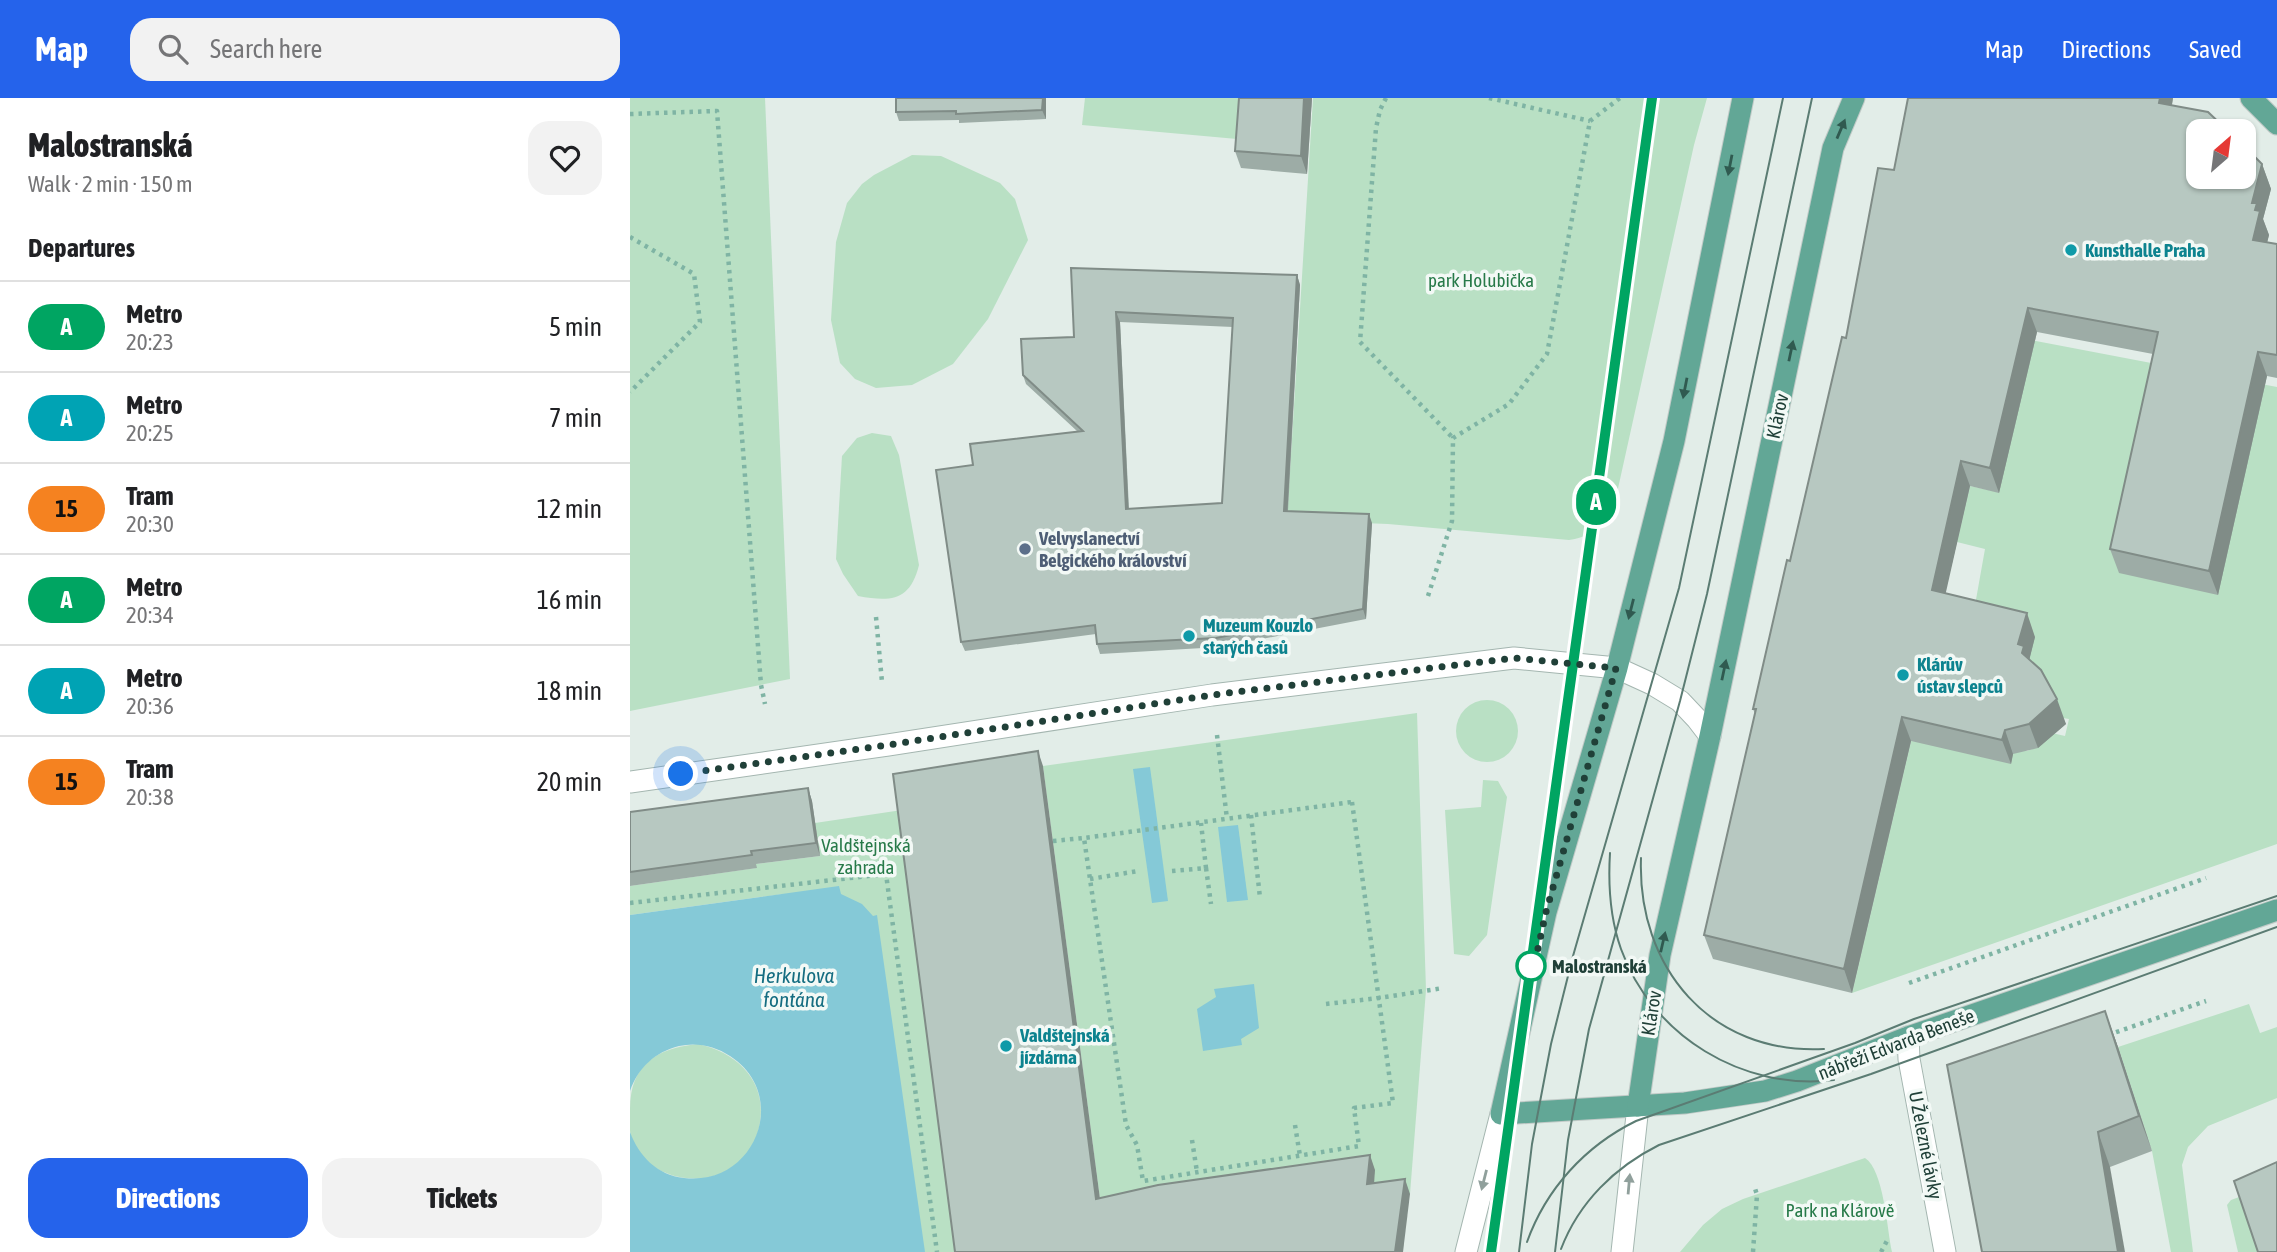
<!DOCTYPE html>
<html lang="en">
<head>
<meta charset="utf-8">
<style>
  body { margin:0; font-family:"Asap Condensed",sans-serif; background:#f2f2f2; color:#202124; height:100vh; display:flex; flex-direction:column; font-size:26px; white-space:nowrap }
  * { box-sizing:border-box; margin:0 }
  p { font-size:23px; color:#757577 }
  .icon { flex:none; width:38px; height:38px; fill:none; stroke:currentColor; stroke-width:2; stroke-linecap:round; stroke-linejoin:round }
  .map { position:relative; flex:1; overflow:hidden }
  .details { display:flex; flex-direction:column; background:#fff; width:630px }
  .details>* { flex:none }
  .badge { padding:0 14px; border-radius:23px; font-size:24px; line-height:46px }
  .needle { width:46px; rotate:28deg }
  .tools { position:absolute; left:1556px; top:21px; display:grid; gap:14px }
  .tools a { display:grid; place-items:center; width:70px; height:70px; border-radius:14px; background:#fff; box-shadow:0 2px 5px #0004; font-size:35px }
  .you { position:absolute; width:35px; height:35px; margin:-18px; border:5px solid #fff; border-radius:50%; background:#1a73e8; box-shadow:0 0 0 10px #1a73e833 }
  .map>.badge { position:absolute; translate:-50% -50%; box-shadow:0 0 0 4px #fff }
  h2 { padding:0 28px; font-size:26px; line-height:63px }
  .round { display:grid; place-items:center; flex:none; width:74px; height:74px; border-radius:21px; background:#f2f2f2 }
  .headline { display:flex; align-items:center; justify-content:space-between; height:119px; padding:0 28px }
  h1 { font-size:33px; font-weight:800; line-height:52px }
  .action { display:flex; gap:14px; margin-top:auto; padding:14px 28px }
  .action a { flex:1; height:80px; border-radius:21px; background:#2563eb; color:#fff; font-size:28px; font-weight:800; line-height:80px; text-align:center }
  .action a+a { background:#f2f2f2; color:#202124 }
  ul { padding:0; list-style:none }
  li { display:flex; align-items:center; gap:21px; height:91px; padding:0 28px; border-top:2px solid #e0e0e0 }
  li div { flex:1 }
  li b { display:block; font-size:26px }
  li em { font-style:normal }
  li .badge { min-width:77px; font-weight:700; text-align:center }
  header { display:flex; align-items:center; gap:42px; box-sizing:border-box; height:98px; padding:0 35px; background:#2563eb; color:#fff }
  header strong { font-size:33px }
  nav { display:flex; gap:38px; margin-inline-start:auto; font-size:24px }
  .search { width:490px; height:63px; background:#f2f2f2; display:flex; align-items:center; gap:18px; box-sizing:border-box; padding:0 24px; border-radius:21px; color:#757577; font-size:26px }
  main { display:flex; flex:1; min-height:0 }
  .map>svg:first-child { display:block }
</style>
</head>
<body>
<header>
<strong>Map</strong>
<div class="search"><svg class="icon" aria-label="search" viewBox="0 0 24 24"><circle cx="10" cy="10" r="6"/><path d="M15 15l6 6"/></svg>Search here</div>
<nav><a>Map</a><a>Directions</a><a>Saved</a></nav>
</header>
<main>
<section class="details">
<div class="headline"><div><h1>Malostranská</h1><p>Walk · 2 min · 150 m</p></div><a class="round"><svg class="icon" aria-label="heart" viewBox="0 0 24 24"><path d="M12 20l-8-8c-3-5 5-10 8-4 3-6 11-1 8 4z"/></svg></a></div>
<h2>Departures</h2>
<ul>
<li><span class="badge" style="background:#00a562;color:#fff">A</span><div><b>Metro</b><p>20:23</p></div><em>5 min</em></li>
<li><span class="badge" style="background:#00a3b4;color:#fff">A</span><div><b>Metro</b><p>20:25</p></div><em>7 min</em></li>
<li><span class="badge" style="background:#f58220;color:#111">15</span><div><b>Tram</b><p>20:30</p></div><em>12 min</em></li>
<li><span class="badge" style="background:#00a562;color:#fff">A</span><div><b>Metro</b><p>20:34</p></div><em>16 min</em></li>
<li><span class="badge" style="background:#00a3b4;color:#fff">A</span><div><b>Metro</b><p>20:36</p></div><em>18 min</em></li>
<li><span class="badge" style="background:#f58220;color:#111">15</span><div><b>Tram</b><p>20:38</p></div><em>20 min</em></li>
</ul>
<div class="action"><a>Directions</a><a>Tickets</a></div>
</section>
<div class="map">
<svg width="1647" height="1154" viewBox="0 0 1647 1154">
  <rect width="100%" height="100%" fill="#e2ede8"/>
  <g fill="#b9e0c4">
    <polygon points="0,0 135,0 160,581 0,613"/>
    <polygon points="455,0 611,0 607,41 452,27"/>
    <path d="M683,0H1077L1064,47L987,395C977,423 971,437 939,442L758,426L657,422Z"/>
    <polygon points="282,57 311,58 370,85 385,101 398,142 358,221 323,266 282,287 246,290 225,281 210,265 201,222 206,144 217,105 232,86 244,77"/>
    <polygon points="1234,210 1647,289 1647,746 1222,895 1281,643 1397,653 1410,648 1422,635 1435,638 1439,621 1427,619 1342,524 1355,451 1327,444 1340,388 1368,394"/>
    <path d="M242,335L261,338L269,357L289,467C280,503 261,504 228,498L213,476L206,461L212,358L227,340Z"/>
    <circle cx="857" cy="633" r="31"/>
    <polygon points="787,615 796,892 780,1096 477,1154 413,668"/>
    <polygon points="853,682 868,683 877,699 857,837 839,858 824,856 815,712 851,709"/>
    <polygon points="272,712 329,1154 215,1154 153,796 0,817 0,788 126,770 126,766 190,758 185,725"/>
    <polygon points="1619,906 1630,935 1647,929 1647,1000 1578,1028 1558,1049 1552,1067 1563,1154 1541,1154 1522,1053 1488,949"/>
    <path d="M68,946C114,956 143,992 126,1040C120,1055 108,1067 94,1074C60,1091 6,1074 0,1033C0,1026 0,1018 0,1011C0,967 26,950 68,946Z"/>
    <path d="M1235,1060C1254,1072 1257,1132 1262,1154H1050L1073,1127L1092,1111L1113,1101Z"/>
    <polygon points="1647,1085 1629,1154 1608,1154 1597,1107 1601,1102"/>
  </g>
  <g fill="#85c9d7">
    <polygon points="520,669 538,803 522,805 503,671"/>
    <polygon points="608,727 618,802 597,804 588,729"/>
    <path d="M209,788L211,796L232,806L243,818L247,817L295,1154H0V1034C9,1058 27,1077 54,1080C125,1089 161,997 100,958C85,948 67,944 49,948C25,954 8,970 0,993V817Z"/>
    <polygon points="624,886 629,930 611,941 612,947 573,953 567,911 586,899 584,891"/>
  </g>
  <g fill="none" stroke-linecap="round" stroke-linejoin="round">
    <defs>
      <g id="minor">
        <polyline points="0,684 258,647 582,597 884,560 987,570 1022,586 1050,603 1067,621 1080,638"/>
        <polyline points="1278,939 1279,961 1315,1154"/>
        <polyline points="836,1154 871,1016"/>
        <polyline points="992,1154 1008,1008"/>
      </g>
      <g id="major">
        <polyline points="1113,0 1044,343 987,570 916,814 871,1016 1055,1005 1135,993 1167,983 1278,939 1647,812"/>
        <polyline points="1621,0 1647,26"/>
        <polyline points="1008,1008 1030,857 1080,638 1203,50 1224,0"/>
      </g>
    </defs>
    <use href="#minor" stroke="#a4b6b0" stroke-width="23"/>
    <use href="#major" stroke="#c1cac7" stroke-width="23"/>
    <g stroke="#7fb4a4" stroke-width="4.5" stroke-dasharray="3.5 5" stroke-linecap="butt">
      <polyline points="756,0 750,12 746,30 730,244 823,340"/>
      <polyline points="859,0 960,23"/>
      <polyline points="0,16 87,13 131,587 135,606"/>
      <polyline points="0,139 64,176 70,224 0,294"/>
      <polyline points="798,498 822,423 823,340 879,306 917,256 960,23 990,0"/>
      <polyline points="246,519 252,584"/>
      <polyline points="587,637 597,721"/>
      <polygon points="722,704 763,1005 724,1010 729,1048 513,1083 507,1047 496,1027 454,740"/>
      <polyline points="621,717 630,800"/>
      <polyline points="423,743 454,740"/>
      <polyline points="576,770 581,806"/>
      <polyline points="542,773 576,770 571,725"/>
      <polyline points="460,781 508,773"/>
      <polyline points="0,805 256,776 307,1154"/>
      <polyline points="1279,885 1576,780"/>
      <polyline points="696,906 749,900 813,890"/>
      <polyline points="1478,937 1576,903"/>
      <polyline points="665,1027 670,1058"/>
      <polyline points="562,1042 567,1074"/>
      <polyline points="1123,1154 1127,1097 1124,1087"/>
      <polyline points="1251,1154 1259,1139"/>
    </g>
    <use href="#minor" stroke="#fff" stroke-width="21"/>
    <use href="#major" stroke="#62a796" stroke-width="21"/>
    <g stroke="#5b7c73" stroke-width="2">
      <path d="M980,755C978,787 980,820 991,851C1022,938 1113,993 1204,982"/>
      <path d="M1011,760C1007,869 1080,957 1194,951"/>
      <path d="M897,1144C916,1091 955,1048 1006,1023L1225,945L1284,921L1647,798"/>
      <path d="M931,1151C949,1104 985,1069 1029,1047L1241,976L1647,829"/>
      <polyline points="889,1154 902,1046 921,946 943,858 1049,490 1153,0"/>
      <polyline points="925,1154 938,1042 959,931 1050,603 1077,496 1182,0"/>
    </g>
  </g>
  <g fill="#9daca6" fill-rule="evenodd">
    <polygon points="266,0 416,0 416,21 329,25 329,22 269,23 266,14"/>
    <polygon points="682,0 677,76 611,70 605,53"/>
    <polygon points="1543,0 1542,7 1632,66 1641,91 1633,121 1639,137 1637,144 1647,146 1647,280 1637,278 1588,497 1489,475 1480,451 1523,256 1407,234 1369,395 1340,388 1315,495 1405,539 1399,562 1436,626 1408,650 1383,656 1381,666 1281,643 1222,895 1083,861 1074,837 1125,616 1123,611 1216,240 1264,72"/>
    <path d="M441,170L667,177L670,187L658,413L742,425L736,521L590,549L470,556L467,546L466,536L335,553L331,544L343,367L447,333L396,286L393,277L444,239ZM490,224L603,229L592,405L499,411Z"/>
    <polygon points="178,690 182,703 190,758 126,766 127,770 0,788 0,714"/>
    <polygon points="1475,913 1488,949 1522,1053 1480,1069 1352,1154"/>
  </g>
  <g fill="#808c87">
    <polygon points="413,0 416,0 416,21 412,12"/>
    <polygon points="674,0 682,0 677,76 671,58"/>
    <polygon points="1530,0 1543,0 1538,29 1529,5"/>
    <polygon points="1632,66 1641,91 1633,121 1639,137 1632,166 1623,142 1622,105"/>
    <polygon points="667,177 670,187 657,422 654,413"/>
    <polygon points="1398,210 1407,234 1369,395 1360,370"/>
    <polygon points="486,214 490,224 499,420 496,411"/>
    <polygon points="1628,254 1637,278 1588,497 1579,473"/>
    <polygon points="1331,363 1340,388 1311,516 1302,492"/>
    <polygon points="739,416 742,425 736,521 733,511"/>
    <polygon points="1397,515 1405,539 1399,563 1401,580 1388,546"/>
    <polygon points="1427,601 1436,626 1408,650 1399,626"/>
    <polygon points="1272,619 1281,643 1222,895 1214,871"/>
    <polygon points="1375,632 1383,656 1381,666 1372,642"/>
    <polygon points="408,653 413,668 472,1116 466,1101"/>
    <polygon points="178,690 182,703 190,758 186,745"/>
    <polygon points="1475,913 1488,949 1522,1053 1509,1018"/>
    <polygon points="1468,1034 1480,1069 1495,1154 1488,1154"/>
    <polygon points="740,1057 745,1072 743,1101 737,1086"/>
    <polygon points="775,1081 780,1096 773,1154 765,1154"/>
  </g>
  <g fill="#b7c8c1" stroke="#808c87" stroke-width="2" fill-rule="evenodd">
    <polygon points="266,0 413,0 412,12 326,16 326,13 266,14"/>
    <polygon points="609,0 674,0 671,58 605,53"/>
    <polygon points="1278,0 1530,0 1529,5 1578,14 1598,33 1568,33 1568,79 1614,79 1614,48 1632,66 1622,105 1627,105 1625,112 1630,113 1623,142 1647,146 1647,257 1628,254 1579,473 1480,451 1528,234 1398,210 1360,370 1331,363 1302,492 1397,515 1388,546 1394,548 1392,555 1411,572 1427,601 1399,626 1375,632 1372,642 1272,619 1214,871 1074,837 1126,611 1123,611 1157,462 1160,463 1212,239 1216,240 1248,70 1264,72"/>
    <path d="M441,170L667,177L654,413L739,416L733,511L586,540L467,546L465,527L331,544L306,372L343,367L340,346L453,333L393,277L391,241L444,239ZM486,214L603,220L592,405L496,411Z"/>
    <polygon points="408,653 466,1101 528,1087 740,1057 737,1086 775,1081 765,1154 325,1154 263,676"/>
    <polygon points="178,690 186,745 121,753 122,757 0,774 0,714"/>
    <polygon points="1475,913 1509,1018 1468,1034 1488,1154 1352,1154 1317,967"/>
    <polygon points="1647,1064 1647,1154 1628,1154 1604,1083"/>
  </g>
  <defs><path id="oneway-solid" d="M-6-.8H1V-3.2L6.5 0L1 3.2V.8H-6Z" transform="scale(1.75)"/></defs>
  <g fill="#305a50">
    <use href="#oneway-solid" transform="translate(1211 31) rotate(-67)"/>
    <use href="#oneway-solid" transform="translate(1100 67) rotate(101)"/>
    <use href="#oneway-solid" transform="translate(1161 253) rotate(-78)"/>
    <use href="#oneway-solid" transform="translate(1055 290) rotate(101)"/>
    <use href="#oneway-solid" transform="translate(1001 511) rotate(104)"/>
    <use href="#oneway-solid" transform="translate(1094 572) rotate(-78)"/>
    <use href="#oneway-solid" transform="translate(1033 844) rotate(-77)"/>
  </g>
  <g fill="#90a09c">
    <use href="#oneway-solid" transform="translate(854 1082) rotate(104)"/>
    <use href="#oneway-solid" transform="translate(999 1086) rotate(-85)"/>
  </g>
  <g fill="none" stroke-linecap="round" stroke-linejoin="round">
    <defs>
      <polyline id="line" points="861,1154 1022,0"/>
    </defs>
    <use href="#line" stroke="#fff" stroke-width="16"/>
    <use href="#line" stroke="#00a562" stroke-width="10"/>
    <polyline stroke="#204038" stroke-width="7" stroke-dasharray="0 12.6" points="51,676 258,647 582,597 884,560 986,570 916,814 905,864 901,868"/>
  </g>
  <g fill="#0f9aa8" stroke="#f3f9f6" stroke-width="2.5">
    <circle cx="1441" cy="152" r="7"/>
    <circle cx="559" cy="538" r="7"/>
    <circle cx="1273" cy="577" r="7"/>
    <circle cx="376" cy="948" r="7"/>
  </g>
  <circle fill="#5c6f8a" stroke="#f3f9f6" stroke-width="2.5" cx="395" cy="451" r="7"/>
  <circle fill="#fff" stroke="#00a562" stroke-width="3.5" cx="901" cy="868" r="14"/>
  <g text-anchor="middle" dominant-baseline="central" stroke-width="7" stroke-linejoin="round" paint-order="stroke">
    <g font-size="19" font-weight="bold" fill="#0d838f" stroke="#f3f9f6" text-anchor="start">
      <text x="1455" y="152">Kunsthalle Praha</text>
      <text x="573" y="527">Muzeum Kouzlo<tspan x="573" dy="22">starých časů</tspan></text>
      <text x="1287" y="566">Klárův<tspan x="1287" dy="22">ústav slepců</tspan></text>
      <text x="390" y="937">Valdštejnská<tspan x="390" dy="22">jízdárna</tspan></text>
    </g>
    <g font-size="19" fill="#277a49" stroke="#f3f9f6">
      <text x="851" y="182">park Holubička</text>
      <text x="236" y="747">Valdštejnská<tspan x="236" dy="22">zahrada</tspan></text>
      <text x="1210" y="1112">Park na Klárově</text>
    </g>
    <g font-size="19" fill="#204038" stroke="#f3f9f6">
      <text transform="translate(1147 318) rotate(-78)">Klárov</text>
      <text transform="translate(1021 915) rotate(-81)">Klárov</text>
      <text transform="translate(1266 946) rotate(-21)">nábřeží Edvarda Beneše</text>
      <text transform="translate(1296 1047) rotate(79)">U Železné lávky</text>
    </g>
    <g font-size="19" font-weight="bold" fill="#4e5e75" stroke="#f3f9f6" text-anchor="start">
      <text x="409" y="440">Velvyslanectví<tspan x="409" dy="22">Belgického království</tspan></text>
    </g>
    <g font-size="19" font-weight="bold" fill="#204038" stroke="#f3f9f6" text-anchor="start">
      <text x="922" y="868">Malostranská</text>
    </g>
    <g font-size="21" font-style="italic" fill="#156d81" stroke="#f3f9f6">
      <text x="164" y="877">Herkulova<tspan x="164" dy="24">fontána</tspan></text>
    </g>
  </g>
</svg>
<div class="tools">
<a><svg class="needle" viewBox="-14 -14 28 28"><path d="M0-13l5 13h-10z" fill="#e53935"/><path d="M0 13l5-13h-10z" fill="#757577"/></svg></a>
</div>
<div class="you" style="left:51px;top:676px"></div>
<b class="badge" style="left:966px;top:404px;background:#00a562;color:#fff">A</b>
</div>
</main>
</body>
</html>
